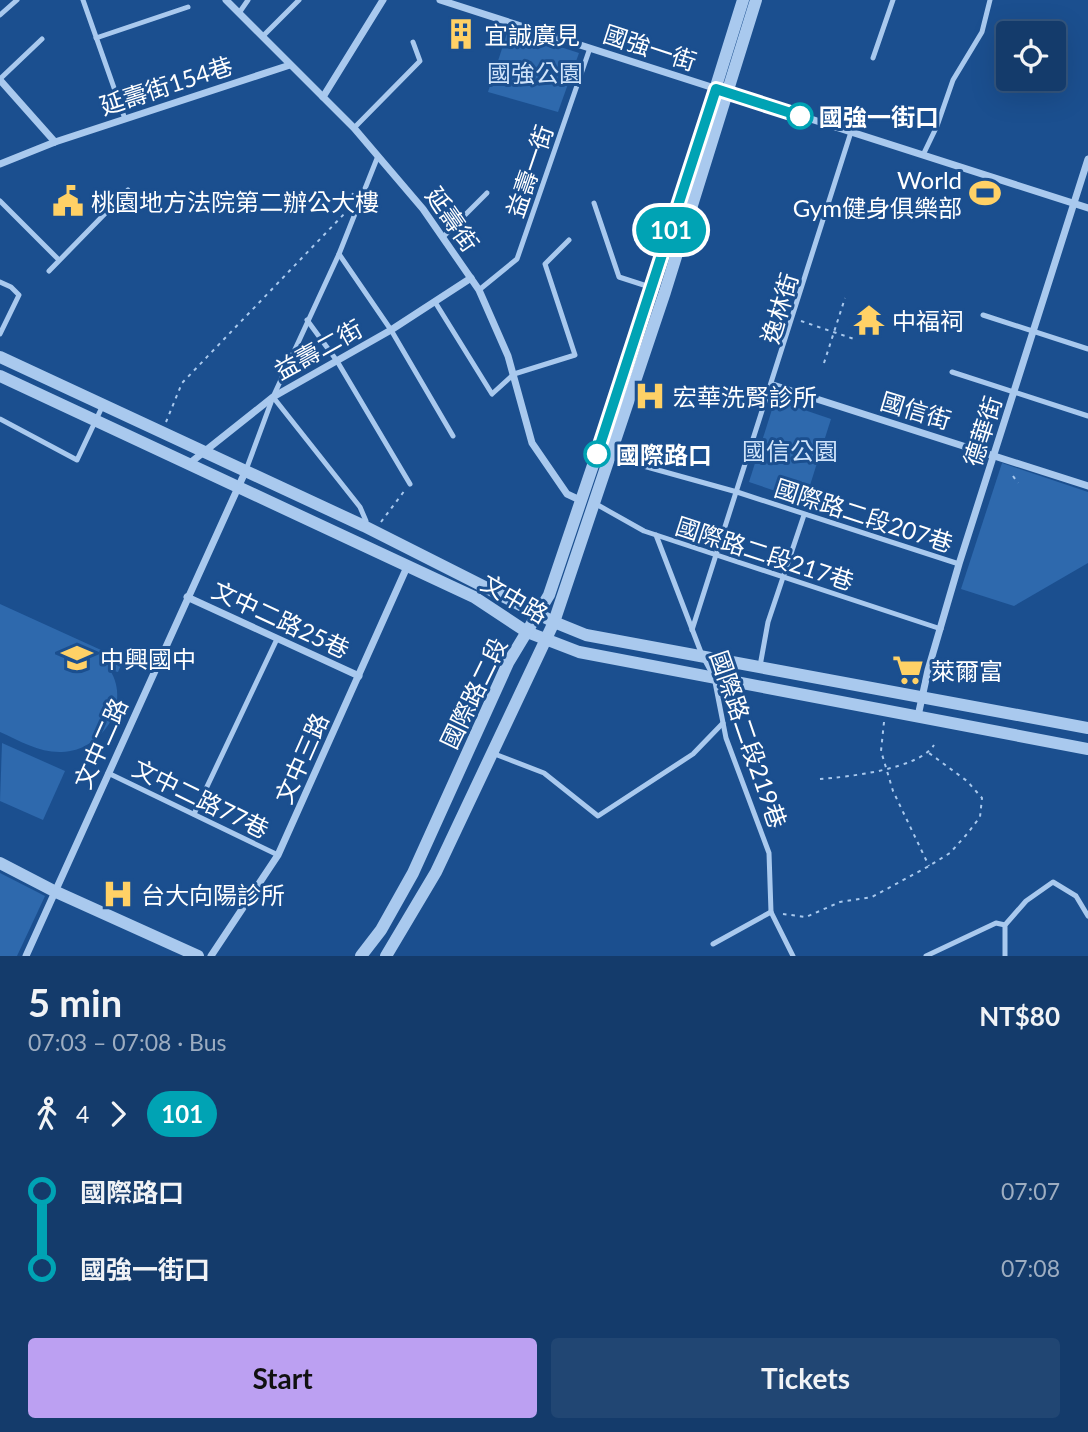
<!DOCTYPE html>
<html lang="en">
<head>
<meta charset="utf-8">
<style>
  body { margin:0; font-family:Lato,"Noto Sans TC",sans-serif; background:#214673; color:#f1f3f6; height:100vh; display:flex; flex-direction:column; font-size:26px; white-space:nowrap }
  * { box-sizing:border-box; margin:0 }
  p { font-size:23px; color:#9dadc1 }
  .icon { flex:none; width:38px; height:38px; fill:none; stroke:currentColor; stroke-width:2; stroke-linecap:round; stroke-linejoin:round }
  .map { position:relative; height:956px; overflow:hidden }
  .sheet { display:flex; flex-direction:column; background:#143b6b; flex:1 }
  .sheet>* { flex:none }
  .badge { padding:0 14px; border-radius:23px; font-size:24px; line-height:46px }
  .buttons { position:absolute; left:996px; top:21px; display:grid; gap:14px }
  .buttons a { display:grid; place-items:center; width:70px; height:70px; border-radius:7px; background:#143b6b; box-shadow:0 7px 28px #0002,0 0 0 2px #33557e; font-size:35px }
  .map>.badge { position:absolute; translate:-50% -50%; box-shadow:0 0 0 4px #fff }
  .legs { display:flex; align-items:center; gap:10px; height:77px; padding:0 28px; font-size:23px }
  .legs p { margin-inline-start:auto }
  .overview { display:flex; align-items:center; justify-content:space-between; height:119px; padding:0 28px }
  h1 { font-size:38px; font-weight:700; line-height:52px }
  .action { display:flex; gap:14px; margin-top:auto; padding:14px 28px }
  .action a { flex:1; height:80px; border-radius:7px; background:#bca0f2; color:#111; font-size:28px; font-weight:700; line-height:80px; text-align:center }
  .action a+a { background:#214673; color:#f1f3f6 }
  ul { padding:0 28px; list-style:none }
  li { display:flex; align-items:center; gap:24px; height:77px; font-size:26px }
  li i { display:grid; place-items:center; width:10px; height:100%; margin:0 9px; background:currentColor }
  li i::after { content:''; width:18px; height:18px; margin:-9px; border:5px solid; border-radius:50%; background:#143b6b }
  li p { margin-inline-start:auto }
  li:first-child i { background:linear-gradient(#0000 50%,currentColor 0) }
  li:last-child i { background:linear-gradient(currentColor 50%,#0000 0) }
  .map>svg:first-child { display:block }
</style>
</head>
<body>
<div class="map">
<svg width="1088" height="956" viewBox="0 0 1088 956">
  <rect width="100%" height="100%" fill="#1b4f8f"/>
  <g fill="#2e69ad">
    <polygon points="508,30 579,53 558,112 488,92"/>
    <polygon points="775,400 831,419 805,501 749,482"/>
    <polygon points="1002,463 1088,492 1088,563 1014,606 961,589"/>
    <path d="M0,604L123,660L118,672L110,670C132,706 101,751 62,752C40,753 20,741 0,732Z"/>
    <polygon points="2,743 65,771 43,820 0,801"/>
    <polygon points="0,873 45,896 17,956 0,956"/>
  </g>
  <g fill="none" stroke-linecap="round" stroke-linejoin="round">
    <g stroke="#a9c9ee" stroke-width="2" stroke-dasharray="3.5 5" stroke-linecap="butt">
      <polyline points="801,321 854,339"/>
      <polyline points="824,363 845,298"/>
      <polyline points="166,422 182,383 345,213 353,193"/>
      <polyline points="1013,476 1018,483"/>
      <polyline points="381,522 405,490"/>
      <polyline points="884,722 881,751 893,791 929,866"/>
      <path d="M820,779C848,777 919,769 934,745"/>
      <polyline points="783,914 806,917 840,902 872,897 929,866 950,853 967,834 980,817 982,798 967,781 929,753"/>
    </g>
    <g stroke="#a9c9ee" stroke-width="5">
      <polyline points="83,0 125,119"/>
      <polyline points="239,13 248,0"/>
      <polyline points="0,15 17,0"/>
      <polyline points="263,36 299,0"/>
      <polyline points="96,38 188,7"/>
      <polyline points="873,58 893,0"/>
      <polyline points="0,79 42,39"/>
      <polyline points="354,128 420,61 413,42"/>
      <polyline points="923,155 937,126 953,80 982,32 990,0"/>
      <polyline points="0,201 58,259"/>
      <polyline points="594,203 619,277 653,288"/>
      <polyline points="443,237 487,193"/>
      <polyline points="339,254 391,330 453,436"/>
      <polyline points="49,271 128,190"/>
      <polyline points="0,282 11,287 19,295 0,334"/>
      <polyline points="479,290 517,259 590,48"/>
      <polyline points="435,302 492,394 514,374 575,355 545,264 569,240"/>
      <polyline points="983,315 1088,349"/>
      <polyline points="307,320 337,361 410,484"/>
      <polyline points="952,372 1088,416"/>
      <polyline points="273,397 360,507 366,521 364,526"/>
      <polyline points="0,419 77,460 103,405"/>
      <polyline points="611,457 737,492 959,564"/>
      <polyline points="246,470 273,397 339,254 378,156"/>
      <polyline points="596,504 644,531 941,629"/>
      <polyline points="656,535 702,655 714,677 726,738 769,853 771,912 793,956"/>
      <polyline points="692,630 851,132"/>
      <polyline points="760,666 768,622 804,515"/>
      <polyline points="492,753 544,773 598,816 693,754 723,723"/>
      <polyline points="108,773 278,855"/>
      <polyline points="194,814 277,639"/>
      <polyline points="713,944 771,912"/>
      <polyline points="926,956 996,923 1005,925"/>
      <polyline points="1005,956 1005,925 1026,901 1053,882 1076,896 1088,916"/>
    </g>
    <g stroke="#a9c9ee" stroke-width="7">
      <polyline points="226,0 354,128 423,209 479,290 508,356 532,443 567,494 582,501"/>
      <polyline points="440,0 1088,208"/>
      <polyline points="0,80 55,142"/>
      <polyline points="323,97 383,0"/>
      <polyline points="0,164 55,142 290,65"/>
      <polyline points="773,385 1088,486"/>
      <polyline points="190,463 273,397 391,330 471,278"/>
      <polyline points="187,597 359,676"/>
      <polyline points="918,716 928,670 959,564 1088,159"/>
      <polyline points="26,956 246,470"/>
      <polyline points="211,956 278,855 407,567"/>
    </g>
    <g stroke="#a9c9ee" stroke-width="12">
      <polyline points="0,357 364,526 554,622 586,635 1088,728"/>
      <polyline points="0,376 474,597 527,632 579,652 1088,749"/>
      <polyline points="0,863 54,891 198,956"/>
      <polyline points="361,956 381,930 413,873 508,663 549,595 653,288 743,0"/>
      <polyline points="386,956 436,872 554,622 665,292 756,0"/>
    </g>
  </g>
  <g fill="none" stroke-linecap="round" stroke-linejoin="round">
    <defs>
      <polyline id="line-1" points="597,454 716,89 800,116"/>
    </defs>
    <use href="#line-1" stroke="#fff" stroke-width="16"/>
    <use href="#line-1" stroke="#00a3b4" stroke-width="10"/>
  </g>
  <defs>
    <symbol id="building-bare" viewBox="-9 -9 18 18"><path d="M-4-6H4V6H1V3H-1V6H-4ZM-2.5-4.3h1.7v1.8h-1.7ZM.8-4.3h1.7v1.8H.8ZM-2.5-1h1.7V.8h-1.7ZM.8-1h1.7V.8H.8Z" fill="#ffd166" stroke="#1b4f8f" stroke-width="2.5" paint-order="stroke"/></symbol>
    <symbol id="stadium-bare" viewBox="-9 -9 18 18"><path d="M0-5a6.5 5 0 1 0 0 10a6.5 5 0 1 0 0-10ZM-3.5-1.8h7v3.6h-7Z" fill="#ffd166" stroke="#1b4f8f" stroke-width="2.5" paint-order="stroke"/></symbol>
    <symbol id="civic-bare" viewBox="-9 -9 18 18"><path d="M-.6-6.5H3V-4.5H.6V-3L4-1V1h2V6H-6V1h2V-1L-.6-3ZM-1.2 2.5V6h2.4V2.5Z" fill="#ffd166" stroke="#1b4f8f" stroke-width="2.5" paint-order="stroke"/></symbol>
    <symbol id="temple-bare" viewBox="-9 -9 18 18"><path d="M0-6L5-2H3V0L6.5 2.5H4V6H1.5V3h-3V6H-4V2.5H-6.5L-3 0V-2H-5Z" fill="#ffd166" stroke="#1b4f8f" stroke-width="2.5" paint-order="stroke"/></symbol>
    <symbol id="hospital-bare" viewBox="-9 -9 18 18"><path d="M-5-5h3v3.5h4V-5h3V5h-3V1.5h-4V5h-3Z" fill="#ffd166" stroke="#1b4f8f" stroke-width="2.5" paint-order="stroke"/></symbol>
    <symbol id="school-bare" viewBox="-9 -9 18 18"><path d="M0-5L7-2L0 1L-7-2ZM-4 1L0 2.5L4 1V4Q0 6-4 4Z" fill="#ffd166" stroke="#1b4f8f" stroke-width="2.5" paint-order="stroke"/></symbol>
    <symbol id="supermarket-bare" viewBox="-9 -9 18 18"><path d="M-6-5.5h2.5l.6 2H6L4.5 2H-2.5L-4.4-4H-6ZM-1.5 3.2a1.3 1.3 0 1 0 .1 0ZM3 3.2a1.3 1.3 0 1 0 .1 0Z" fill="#ffd166" stroke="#1b4f8f" stroke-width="2.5" paint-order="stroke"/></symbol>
  </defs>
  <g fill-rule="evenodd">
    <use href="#building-bare" x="439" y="12" width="44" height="44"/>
    <use href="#stadium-bare" x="963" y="171" width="44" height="44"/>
    <use href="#civic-bare" x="46" y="179" width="44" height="44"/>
    <use href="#temple-bare" x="847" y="298" width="44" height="44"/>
    <use href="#hospital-bare" x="628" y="374" width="44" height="44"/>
    <use href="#school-bare" x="55" y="636" width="44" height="44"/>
    <use href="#supermarket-bare" x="886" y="648" width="44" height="44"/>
    <use href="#hospital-bare" x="96" y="872" width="44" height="44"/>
  </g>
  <g fill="#fff" stroke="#00a3b4" stroke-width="3.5">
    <circle cx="800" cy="116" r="12"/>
    <circle cx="597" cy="454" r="12"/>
  </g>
  <g text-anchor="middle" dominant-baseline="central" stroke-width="6" stroke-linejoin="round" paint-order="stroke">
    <g font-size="24" fill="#fff" stroke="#1b4f8f" text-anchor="start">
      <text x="484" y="34">宜誠廣見</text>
      <text x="962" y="179" text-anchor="end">World<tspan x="962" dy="28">Gym健身俱樂部</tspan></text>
      <text x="91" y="201">桃園地方法院第二辦公大樓</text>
      <text x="892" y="320">中福祠</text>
      <text x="673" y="396">宏華洗腎診所</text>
      <text x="100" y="658">中興國中</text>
      <text x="931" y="670">萊爾富</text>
      <text x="141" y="894">台大向陽診所</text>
    </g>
    <g font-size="24" fill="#fff" stroke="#1b4f8f">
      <text transform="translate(650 47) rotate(18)">國強一街</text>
      <text transform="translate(166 85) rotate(-18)">延壽街154巷</text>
      <text transform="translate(529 171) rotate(-71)">益壽一街</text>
      <text transform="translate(453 219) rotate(55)">延壽街</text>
      <text transform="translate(779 308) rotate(-73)">逸林街</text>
      <text transform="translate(318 349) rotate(-29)">益壽二街</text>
      <text transform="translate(916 410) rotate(17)">國信街</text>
      <text transform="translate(982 431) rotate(-72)">德華街</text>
      <text transform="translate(864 515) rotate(18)">國際路二段207巷</text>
      <text transform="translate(765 553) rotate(18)">國際路二段217巷</text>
      <text transform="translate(515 598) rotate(30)">文中路</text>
      <text transform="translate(281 619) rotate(25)">文中二路25巷</text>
      <text transform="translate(473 693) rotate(-64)">國際路二段</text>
      <text transform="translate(749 739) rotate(71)">國際路二段219巷</text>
      <text transform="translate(100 743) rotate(-66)">文中二路</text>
      <text transform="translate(301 758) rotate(-66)">文中三路</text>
      <text transform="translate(201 798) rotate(26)">文中二路77巷</text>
    </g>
    <g font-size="24" fill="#cfe3fa" stroke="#1b4f8f">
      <text x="535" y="72">國強公園</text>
      <text x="790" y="450">國信公園</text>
    </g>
    <g font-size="24" font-weight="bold" fill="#fff" stroke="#1b4f8f" text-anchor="start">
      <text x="819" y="116">國強一街口</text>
      <text x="616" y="454">國際路口</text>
    </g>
  </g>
</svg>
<div class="buttons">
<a><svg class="icon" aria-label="locate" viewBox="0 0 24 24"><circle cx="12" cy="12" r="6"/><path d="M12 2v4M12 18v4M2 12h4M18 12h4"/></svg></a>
</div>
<b class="badge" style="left:671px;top:230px;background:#00a3b4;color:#fff">101</b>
</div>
<section class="sheet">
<div class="overview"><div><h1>5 min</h1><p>07:03 – 07:08 · Bus</p></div><b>NT$80</b></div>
<div class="legs"><svg class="icon" aria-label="walk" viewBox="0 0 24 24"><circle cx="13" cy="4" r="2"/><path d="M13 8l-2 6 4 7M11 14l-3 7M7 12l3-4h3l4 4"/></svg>4<svg class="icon" aria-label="forward" viewBox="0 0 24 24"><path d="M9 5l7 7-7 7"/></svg><b class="badge" style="background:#00a3b4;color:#fff">101</b></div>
<ul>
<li><i style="color:#00a3b4"></i><b>國際路口</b><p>07:07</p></li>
<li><i style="color:#00a3b4"></i><b>國強一街口</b><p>07:08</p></li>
</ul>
<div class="action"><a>Start</a><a>Tickets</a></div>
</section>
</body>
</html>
